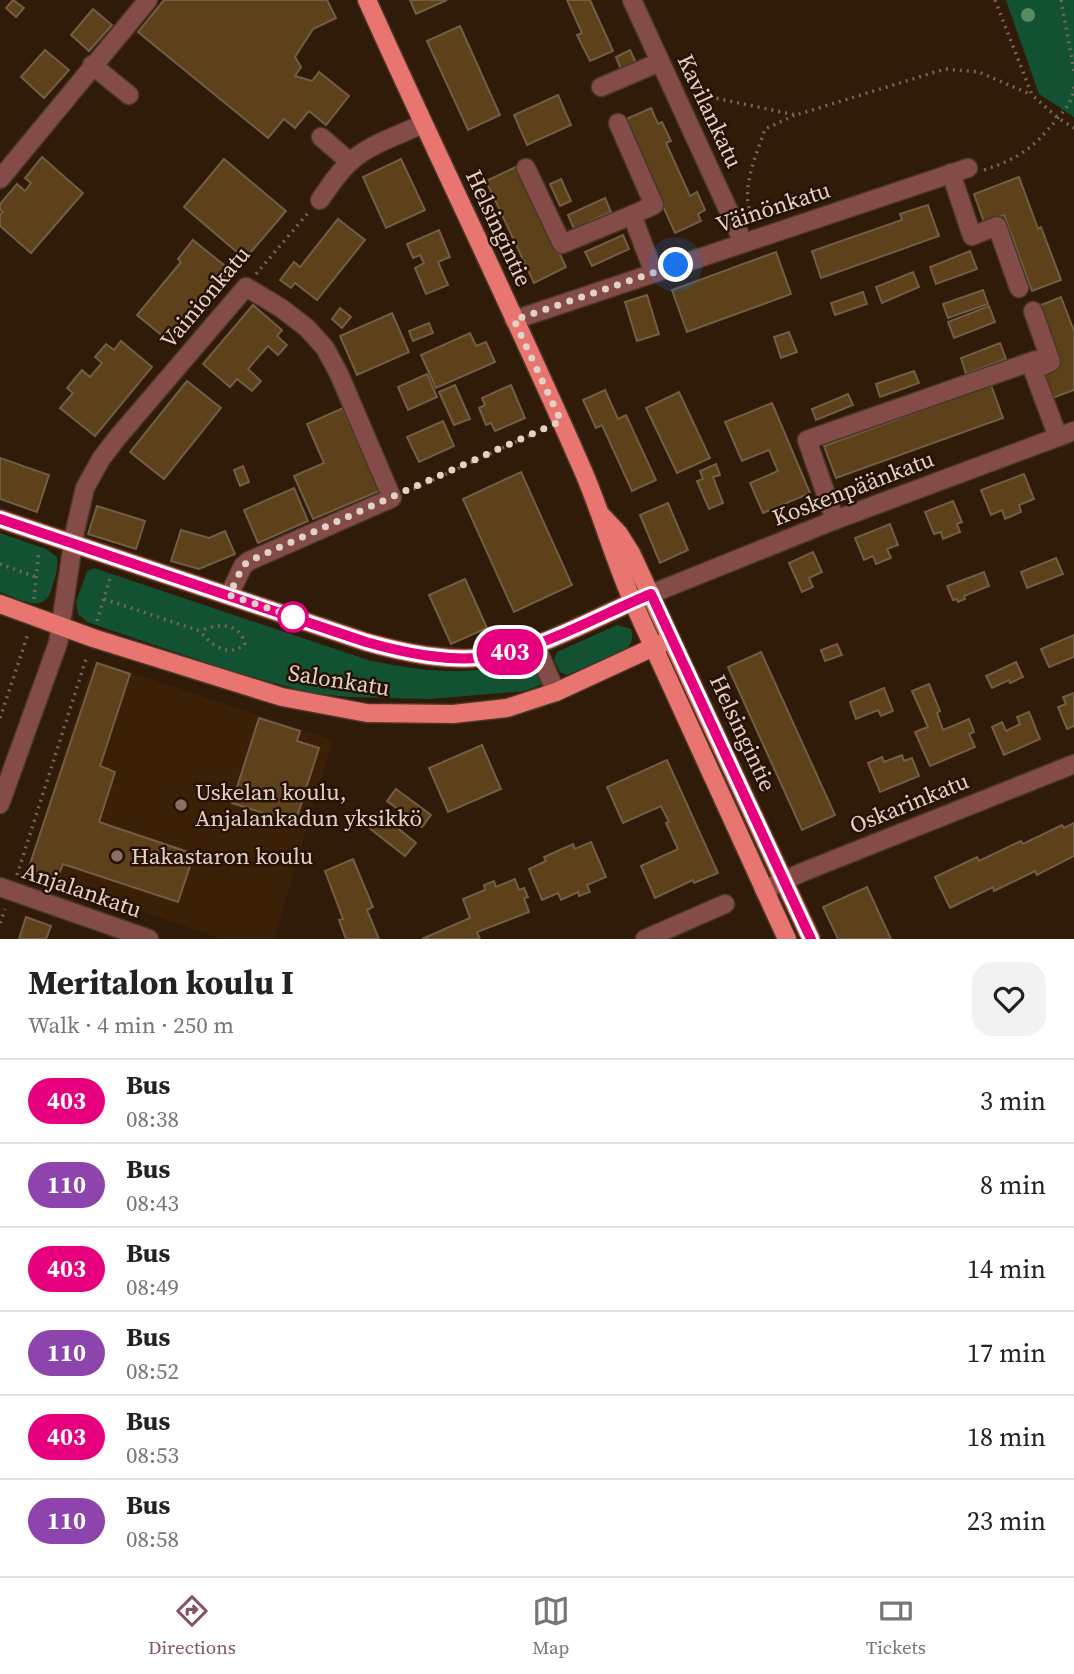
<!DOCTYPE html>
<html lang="en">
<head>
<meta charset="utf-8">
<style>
  body { margin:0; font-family:"Source Serif 4",serif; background:#f2f2f2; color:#222; height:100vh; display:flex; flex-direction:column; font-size:26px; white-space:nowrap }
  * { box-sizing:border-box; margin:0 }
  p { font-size:23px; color:#767676 }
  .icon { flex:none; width:38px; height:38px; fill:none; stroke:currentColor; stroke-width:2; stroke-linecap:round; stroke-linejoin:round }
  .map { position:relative; height:939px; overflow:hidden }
  .drawer { display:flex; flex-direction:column; background:#fff; flex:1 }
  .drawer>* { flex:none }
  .badge { padding:0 14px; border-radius:23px; font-size:24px; line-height:46px }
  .you { position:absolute; width:35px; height:35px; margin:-18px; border:5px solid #fff; border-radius:50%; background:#1a73e8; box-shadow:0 0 0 10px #1a73e833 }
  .map>.badge { position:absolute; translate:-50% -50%; box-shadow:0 0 0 4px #fff }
  .round { display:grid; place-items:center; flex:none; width:74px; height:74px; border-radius:21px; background:#f2f2f2 }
  .summary { display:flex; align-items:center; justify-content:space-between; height:119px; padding:0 28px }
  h1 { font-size:33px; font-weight:700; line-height:52px }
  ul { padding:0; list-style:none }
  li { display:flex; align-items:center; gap:21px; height:84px; padding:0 28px; border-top:2px solid #e0e0e0 }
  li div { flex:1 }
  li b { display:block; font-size:26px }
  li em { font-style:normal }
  li .badge { min-width:77px; font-weight:700; text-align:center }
  .tab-bar { display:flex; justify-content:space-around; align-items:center; height:98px; border-top:2px solid #e0e0e0; background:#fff; font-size:19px; color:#767676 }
  .tab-bar a { display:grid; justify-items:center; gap:4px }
  .tab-bar .on { color:#855367 }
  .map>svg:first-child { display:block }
</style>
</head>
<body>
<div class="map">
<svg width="1074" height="939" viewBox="0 0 1074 939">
  <rect width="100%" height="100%" fill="#301a08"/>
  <polygon fill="#3b2008" points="94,660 333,740 274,939 221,939 27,871"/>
  <g fill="#125233">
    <polygon points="1006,0 1074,0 1074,117 1039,94"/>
    <path d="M0,533L46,549L57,557C58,567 56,575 53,584C46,617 23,600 0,592Z"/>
    <path d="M94,568L368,660C430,673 465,676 527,661L536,666L542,684L525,691L430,699L349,697L310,693L228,670L87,622L78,614L76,602L87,571Z"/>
    <path d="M617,625L631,629C633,638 633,643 626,649L567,675L560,672L554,660L557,652Z"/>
  </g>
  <g fill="#5c411b" stroke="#715e45" stroke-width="2">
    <polygon points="13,0 24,8 16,17 6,8"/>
    <polygon points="164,0 327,0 336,18 313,29 295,57 301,67 295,76 312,81 319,72 349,96 326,125 309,111 295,128 284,119 268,138 138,32"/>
    <polygon points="410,0 447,0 416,14"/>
    <polygon points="567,0 590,0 613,51 590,61 577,35 582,33"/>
    <polygon points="93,9 112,25 89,51 71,35"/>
    <polygon points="460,26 500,115 468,130 427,41"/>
    <polygon points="45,50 69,70 44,98 21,77"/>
    <polygon points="630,50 637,65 622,72 616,57"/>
    <polygon points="558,95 571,125 527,145 514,115"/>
    <polygon points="651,108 658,124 662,122 671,141 666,143 690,196 697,192 705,210 698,214 701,221 675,233 624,120"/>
    <polygon points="42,157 83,193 31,253 0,226 0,215 3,212 0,210 0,204 17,184 25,191 31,183 25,178"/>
    <polygon points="224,159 286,211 245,259 184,207"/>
    <polygon points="401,159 425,210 386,228 363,177"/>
    <polygon points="518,166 566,267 534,283 486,181"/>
    <polygon points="1019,177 1038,229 1041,227 1061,280 1032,291 1004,215 984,222 974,194"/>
    <polygon points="561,179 571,201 560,206 550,184"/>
    <polygon points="605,198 611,212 574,229 568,215"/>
    <polygon points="928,205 939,236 821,278 812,251 902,220 900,214"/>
    <polygon points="338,219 365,240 317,300 295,283 291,288 280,280 294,262 300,267"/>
    <polygon points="439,230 450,257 438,262 448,285 426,294 415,268 424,263 420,255 413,258 407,244"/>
    <polygon points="623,235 629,249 592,266 585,252"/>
    <polygon points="193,240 230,270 170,342 137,315 181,262 178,259"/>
    <polygon points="970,251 977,269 936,284 930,267"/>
    <polygon points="776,252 791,294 687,332 672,290"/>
    <polygon points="913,272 919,287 882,303 876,287"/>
    <polygon points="983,290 988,304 948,318 943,304"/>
    <polygon points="863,292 867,304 835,315 831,303"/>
    <polygon points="647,295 659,334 637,341 625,302"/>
    <polygon points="1061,297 1074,331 1074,390 1050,399 1040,371 1036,307"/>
    <polygon points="253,305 282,330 277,336 287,345 278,355 268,346 248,369 261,381 252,391 237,379 230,387 203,364"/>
    <polygon points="989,306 995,322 954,338 948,322"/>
    <polygon points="340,308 351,317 342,328 332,319"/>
    <polygon points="392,313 409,352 357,375 340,336"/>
    <polygon points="429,323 433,333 413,341 409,331"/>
    <polygon points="789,332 797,352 781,358 774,337"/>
    <polygon points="470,333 476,346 486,342 495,362 436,388 421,355"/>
    <polygon points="121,341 152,367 95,436 60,408 73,393 67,388 82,370 90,377 102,363 95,357 106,344 114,350"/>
    <polygon points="1000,343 1006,359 966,374 961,358"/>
    <polygon points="914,371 919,383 880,397 876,384"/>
    <polygon points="427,374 437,397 408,410 398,387"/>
    <polygon points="187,381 221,408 164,479 130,452"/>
    <polygon points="455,385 470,419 454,425 439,392"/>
    <polygon points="511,385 525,418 495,431 491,423 486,425 479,408 485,405 482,398"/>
    <polygon points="991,385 1003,418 836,478 824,446"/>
    <polygon points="605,390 618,419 626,415 656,480 632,491 602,425 596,428 583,400"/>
    <polygon points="679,392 710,458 677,473 646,408"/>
    <polygon points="848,394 853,405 816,420 812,409"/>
    <polygon points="772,403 810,493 763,513 750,483 778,471 769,450 742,461 725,422"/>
    <polygon points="343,408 379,491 313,519 294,476 324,463 307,424"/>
    <polygon points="443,421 454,446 419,462 407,437"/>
    <polygon points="0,458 49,475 37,512 0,499"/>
    <polygon points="716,464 720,475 713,477 723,503 709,509 697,481 703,479 700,471"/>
    <polygon points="243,466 249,482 240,486 234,470"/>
    <polygon points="521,472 572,585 514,612 463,499"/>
    <polygon points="1024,474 1034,499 1019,505 1021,512 1005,519 1002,510 991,515 981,490"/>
    <polygon points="294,488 308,521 258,543 244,510"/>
    <polygon points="953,501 962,522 957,524 960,532 943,539 941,532 934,534 925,512"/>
    <polygon points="668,503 688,550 660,563 640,515"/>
    <polygon points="97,506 145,521 136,549 88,534"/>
    <polygon points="890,524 898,545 887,549 891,558 876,564 873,556 864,560 855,538"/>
    <polygon points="181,530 209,538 225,531 235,554 199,569 171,561"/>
    <polygon points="813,552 822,572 809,578 813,587 802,592 789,563"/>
    <polygon points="1056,558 1063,574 1027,588 1021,572"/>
    <polygon points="984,572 989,586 964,596 965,599 958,602 957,599 953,600 947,586"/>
    <polygon points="465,579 487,628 451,644 429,595"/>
    <polygon points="1074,635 1074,657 1049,667 1041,649"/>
    <polygon points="837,644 842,655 825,661 821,650"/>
    <polygon points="761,652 835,815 802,830 728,667"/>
    <polygon points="1016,662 1023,677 1010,683 1009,680 992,688 986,676"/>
    <polygon points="97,663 130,674 100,766 115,772 99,822 194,854 178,902 63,864 57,879 28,870"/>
    <polygon points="929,684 940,711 937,713 943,730 969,719 974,732 969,734 975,747 930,766 915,732 928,727 912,691"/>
    <polygon points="884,688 893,711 881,716 878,710 856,719 850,702"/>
    <polygon points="1074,693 1074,726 1067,729 1058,707 1066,704 1063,697"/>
    <polygon points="1029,712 1040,739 1004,755 992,727 1002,722 1006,731 1020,724 1017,717"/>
    <polygon points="259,718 300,731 297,741 319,748 295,823 232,803"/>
    <polygon points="482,745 501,789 448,812 429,768"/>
    <polygon points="902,755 904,761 912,758 919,776 880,792 868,763 882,757 884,762"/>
    <polygon points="667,760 718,873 694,883 693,880 655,898 641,866 678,849 666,823 669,822 661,806 623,823 607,787"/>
    <polygon points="396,789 431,815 422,827 387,801"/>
    <polygon points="379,813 416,843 405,856 368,827"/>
    <polygon points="1074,823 1074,856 1037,875 1035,871 994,891 993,887 950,908 935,877 977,857 979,861 1021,841 1023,844 1062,825 1064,828"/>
    <polygon points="591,842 606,877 587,885 590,892 579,896 578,892 561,900 558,893 542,900 529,869 546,861 544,857 573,844 575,849"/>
    <polygon points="353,859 373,907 367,910 379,939 346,939 339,920 343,919 325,871"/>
    <polygon points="515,879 519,890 524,888 528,897 524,898 529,912 477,932 480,939 422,939 470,918 463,899 485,890 484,885 494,881 496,887"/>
    <polygon points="867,887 891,939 838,939 823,907"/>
    <polygon points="26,917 51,926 46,939 19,939"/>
  </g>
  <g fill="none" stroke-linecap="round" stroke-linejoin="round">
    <defs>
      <g id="minor">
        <polyline points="632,0 743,242"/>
        <polyline points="92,65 129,95"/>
        <polyline points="601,87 660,62"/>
        <polyline points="618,123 654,205 632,215"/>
        <polyline points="321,137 350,162"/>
        <polyline points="526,168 562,244 632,215 654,273"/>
        <polyline points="951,173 972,236 997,226 1019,288"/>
        <polyline points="0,179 148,0"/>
        <path d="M320,200C329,187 337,174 348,164C367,145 399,135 423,124"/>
        <polyline points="1033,311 1051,362 1033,370 1058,437"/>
        <polyline points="514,320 968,168"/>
        <polyline points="835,520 807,440 1036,360"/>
        <polyline points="651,594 835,520 1074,431"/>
        <polyline points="535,644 556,692"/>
        <polyline points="0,804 58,643 75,531 85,488 101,459 117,438 246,287 281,308 307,328 325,348 339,374 392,498 249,561 243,566 229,595"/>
        <polyline points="0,887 149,939"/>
        <polyline points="764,890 803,872 1074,764"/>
        <polyline points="645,939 725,904"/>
      </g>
      <g id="major">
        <path d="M367,0C438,158 515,314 584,473C602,515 614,559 633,602L787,939"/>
        <polyline points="602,516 619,534 631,553 811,939"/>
        <path d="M0,519L366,642C405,653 447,662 489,657C541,650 601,614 651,594"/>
        <polyline points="0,604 93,638 282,697 367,713 453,714 507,708 556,692 671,639"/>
      </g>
    </defs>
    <use href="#minor" stroke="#4c3727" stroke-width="21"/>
    <use href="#major" stroke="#4c3727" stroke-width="21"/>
    <g stroke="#786556" stroke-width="3.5" stroke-dasharray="2 5" stroke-linecap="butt">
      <polyline points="995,0 1032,95 1058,118 1074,128"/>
      <polyline points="1061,0 1074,71"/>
      <polyline points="696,94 796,115 945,69 979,72 1032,95"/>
      <path d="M984,170C1020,158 1033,148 1057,119C1067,107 1073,101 1074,85"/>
      <path d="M749,208C743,183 757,153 765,129L795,115"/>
      <polyline points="256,274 308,213"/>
      <polyline points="407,492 546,428"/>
      <polyline points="0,564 36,577"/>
      <polyline points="34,599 39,551"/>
      <path d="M104,599L200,631C212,646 227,657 245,645C241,622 217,623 200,631"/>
      <polyline points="97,621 111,575"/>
      <polyline points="0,718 28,634"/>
      <polyline points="17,875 87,656"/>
      <polyline points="0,923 5,909"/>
    </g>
    <use href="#minor" stroke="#844c49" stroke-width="18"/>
    <use href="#major" stroke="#e8756f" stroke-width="18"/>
  </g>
  <circle fill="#578c62" cx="1028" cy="15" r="7"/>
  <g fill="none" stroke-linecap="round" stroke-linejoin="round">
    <defs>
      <path id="line" d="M0,519L366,642C405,653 447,662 489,657C539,650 602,614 651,594L811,939"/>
    </defs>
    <use href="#line" stroke="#fff" stroke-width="16"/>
    <use href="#line" stroke="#e6007e" stroke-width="10"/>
    <polyline stroke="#e1d2c7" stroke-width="7" stroke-dasharray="0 12.6" points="293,617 298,618 229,595 243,566 249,561 561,421 514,320 676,265"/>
  </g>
  <circle fill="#fff" stroke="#e6007e" stroke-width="3.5" cx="293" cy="617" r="14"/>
  <g fill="#8d6e63" stroke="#261102" stroke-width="2.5">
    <circle cx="181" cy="805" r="7"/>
    <circle cx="117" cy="856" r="7"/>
  </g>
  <g text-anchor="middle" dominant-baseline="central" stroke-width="5" stroke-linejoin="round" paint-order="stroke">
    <g font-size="23" fill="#e1d2c7" stroke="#261102">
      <text transform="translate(710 111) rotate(65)">Kavilankatu</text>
      <text transform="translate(773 207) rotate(-18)">Väinönkatu</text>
      <text transform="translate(499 228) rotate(65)">Helsingintie</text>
      <text transform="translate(205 297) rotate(-50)">Vainionkatu</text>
      <text transform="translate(853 488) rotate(-21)">Koskenpäänkatu</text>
      <text transform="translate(339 680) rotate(9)">Salonkatu</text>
      <text transform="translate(743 733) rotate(65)">Helsingintie</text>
      <text transform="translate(909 803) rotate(-22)">Oskarinkatu</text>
      <text transform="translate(82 890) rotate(19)">Anjalankatu</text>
    </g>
    <g font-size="23" fill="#e1d2c7" stroke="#261102" text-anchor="start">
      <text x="195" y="792">Uskelan koulu,<tspan x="195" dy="26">Anjalankadun yksikkö</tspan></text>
      <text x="131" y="856">Hakastaron koulu</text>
    </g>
  </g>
</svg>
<div class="you" style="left:676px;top:265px"></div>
<b class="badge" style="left:510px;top:652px;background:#e6007e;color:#fff">403</b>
</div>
<section class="drawer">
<div class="summary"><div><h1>Meritalon koulu I</h1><p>Walk · 4 min · 250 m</p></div><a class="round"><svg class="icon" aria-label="heart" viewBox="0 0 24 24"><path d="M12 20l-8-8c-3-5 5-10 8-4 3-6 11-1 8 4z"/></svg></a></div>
<ul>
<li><span class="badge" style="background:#e6007e;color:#fff">403</span><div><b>Bus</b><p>08:38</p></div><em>3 min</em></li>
<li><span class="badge" style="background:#8e44ad;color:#fff">110</span><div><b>Bus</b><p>08:43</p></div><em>8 min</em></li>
<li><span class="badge" style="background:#e6007e;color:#fff">403</span><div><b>Bus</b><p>08:49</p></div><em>14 min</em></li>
<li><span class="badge" style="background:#8e44ad;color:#fff">110</span><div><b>Bus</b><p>08:52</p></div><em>17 min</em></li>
<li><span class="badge" style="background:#e6007e;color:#fff">403</span><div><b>Bus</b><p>08:53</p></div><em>18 min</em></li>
<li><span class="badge" style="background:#8e44ad;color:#fff">110</span><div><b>Bus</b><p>08:58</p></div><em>23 min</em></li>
</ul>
</section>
<nav class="tab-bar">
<a class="on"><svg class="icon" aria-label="directions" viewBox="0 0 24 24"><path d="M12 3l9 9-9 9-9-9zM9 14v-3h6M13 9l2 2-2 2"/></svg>Directions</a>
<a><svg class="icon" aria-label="map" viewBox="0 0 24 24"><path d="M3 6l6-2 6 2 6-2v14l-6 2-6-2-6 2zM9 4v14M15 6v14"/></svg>Map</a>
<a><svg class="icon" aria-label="tickets" viewBox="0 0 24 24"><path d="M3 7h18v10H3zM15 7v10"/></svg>Tickets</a>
</nav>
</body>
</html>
